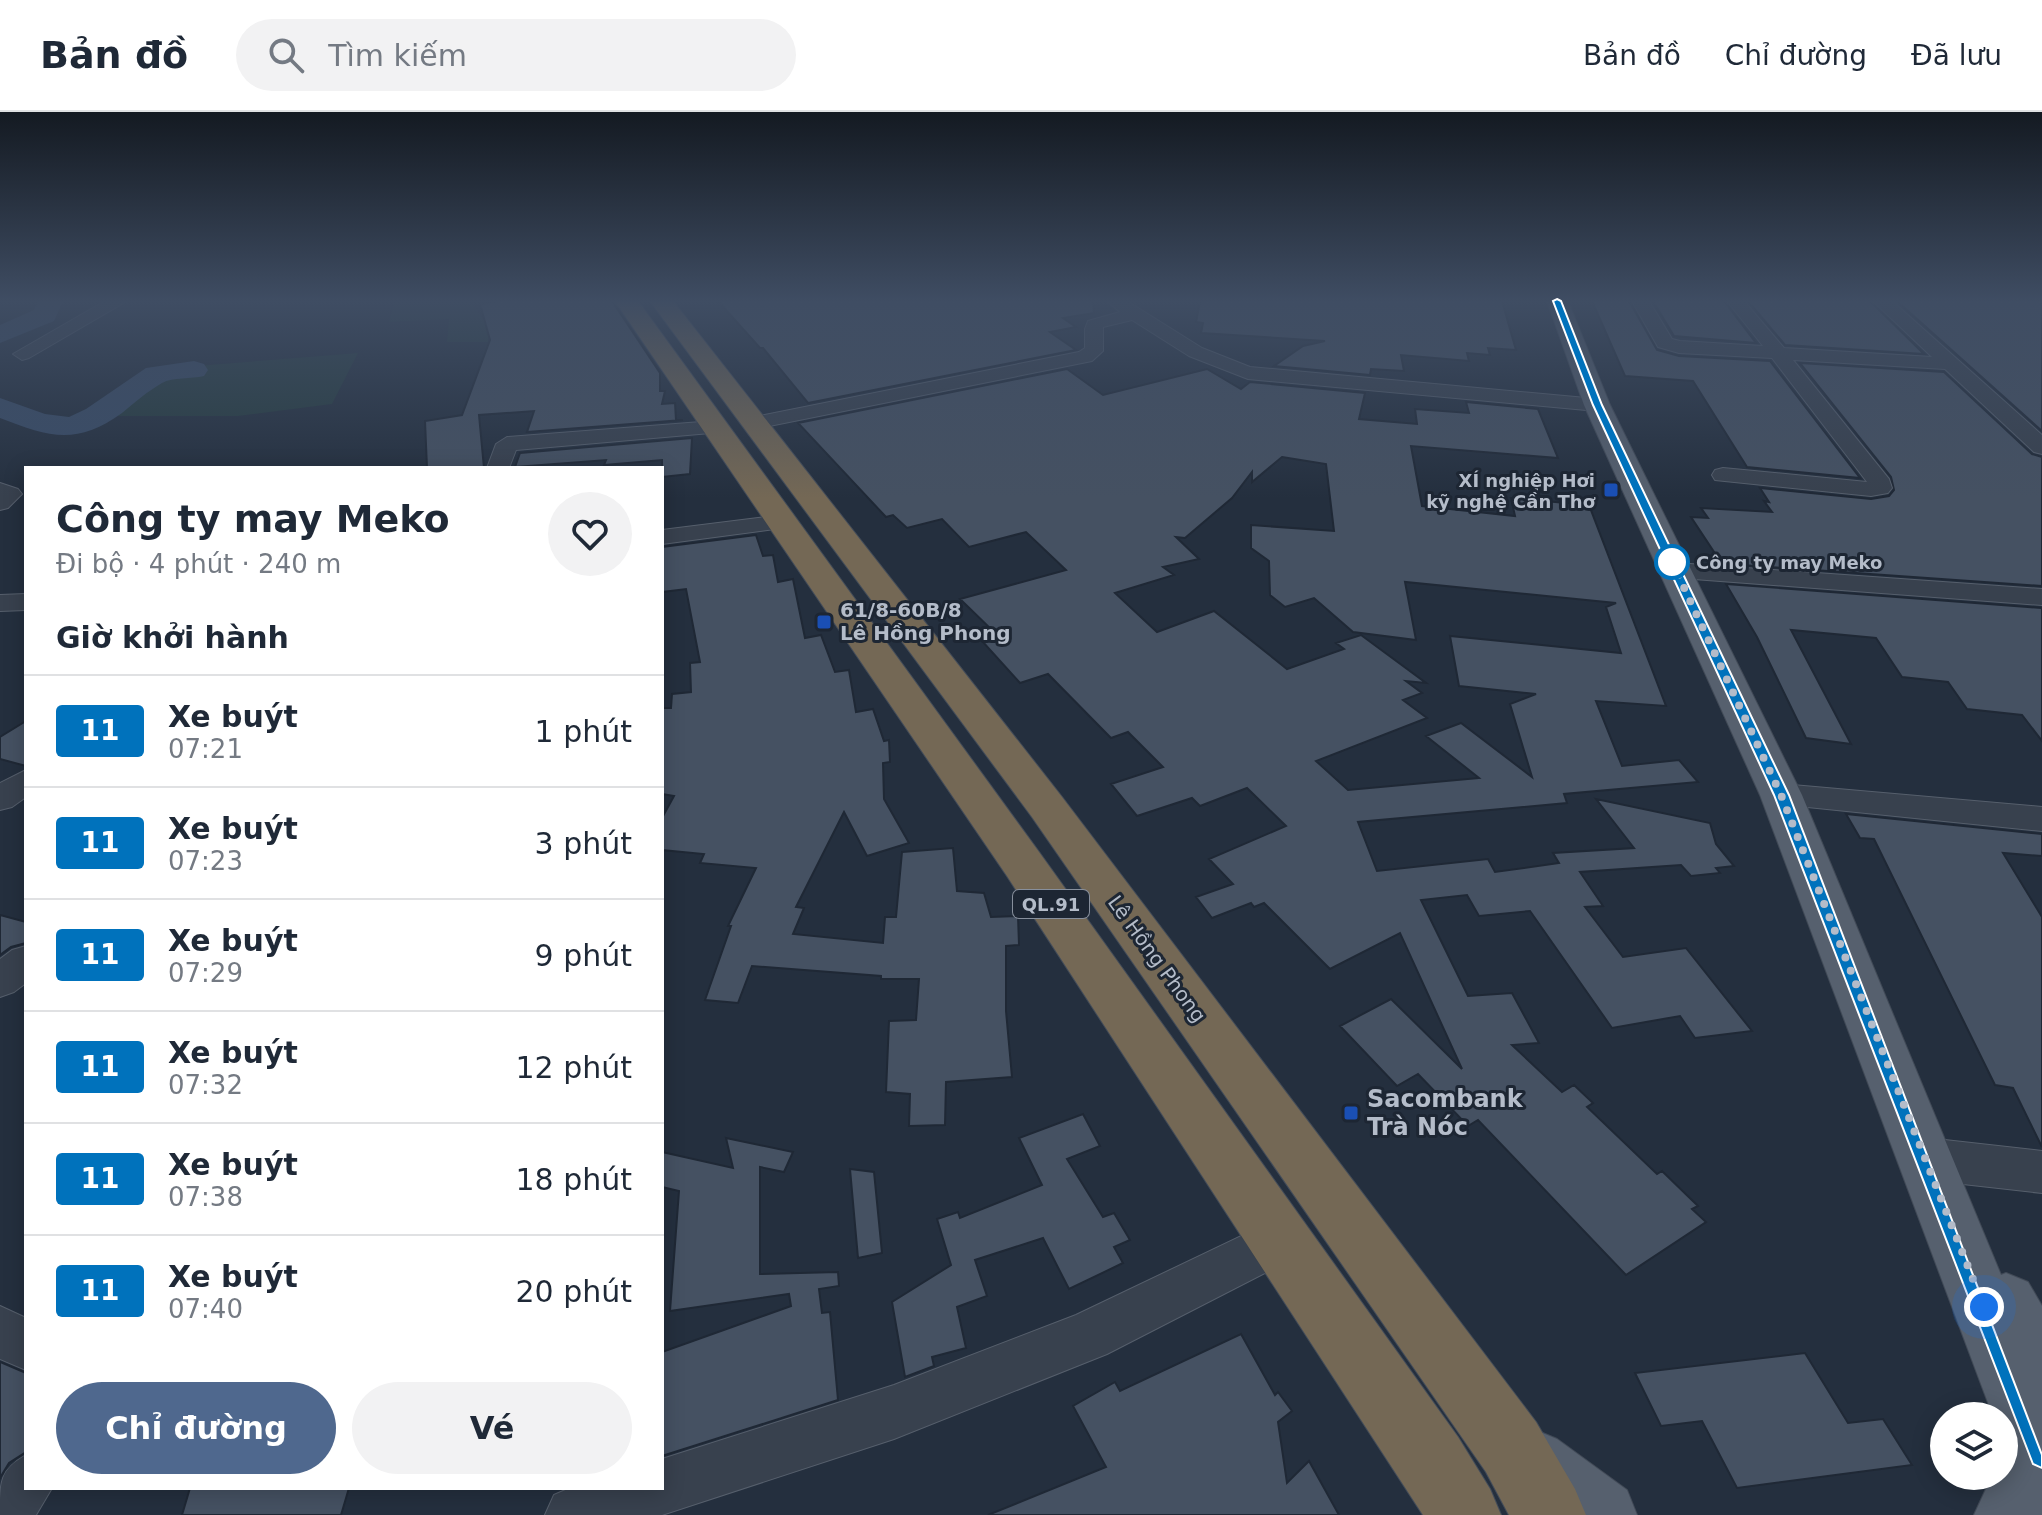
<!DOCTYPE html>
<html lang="vi">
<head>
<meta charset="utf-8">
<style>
  body { margin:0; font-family:"DejaVu Sans",sans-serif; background:#f2f2f3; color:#1f2937; height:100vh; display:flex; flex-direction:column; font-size:30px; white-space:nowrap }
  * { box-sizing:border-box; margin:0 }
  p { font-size:26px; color:#747a83 }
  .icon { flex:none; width:44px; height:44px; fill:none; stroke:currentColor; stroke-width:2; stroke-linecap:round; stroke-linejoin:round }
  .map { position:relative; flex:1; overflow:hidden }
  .sheet { position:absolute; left:24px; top:354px; width:640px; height:1024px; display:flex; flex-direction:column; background:#fff; border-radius:0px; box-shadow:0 4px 20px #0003 }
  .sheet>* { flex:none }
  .badge { padding:0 16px; border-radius:6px; font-size:28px; line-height:52px }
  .fabs { position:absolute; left:1930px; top:1290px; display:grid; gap:16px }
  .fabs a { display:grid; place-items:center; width:88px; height:88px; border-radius:50%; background:#fff; box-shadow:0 4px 20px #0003; font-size:40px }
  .you { position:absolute; width:40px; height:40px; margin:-20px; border:6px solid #fff; border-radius:50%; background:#1a73e8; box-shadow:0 0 0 12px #1a73e833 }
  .map>.badge { position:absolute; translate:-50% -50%; box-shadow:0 0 0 4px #fff }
  h2 { padding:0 32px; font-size:30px; line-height:72px }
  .round { display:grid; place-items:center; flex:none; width:84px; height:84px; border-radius:42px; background:#f2f2f3 }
  .head { display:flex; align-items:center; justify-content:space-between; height:136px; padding:0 32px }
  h1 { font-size:38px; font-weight:700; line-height:60px }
  .primary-button { display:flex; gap:16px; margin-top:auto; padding:16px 32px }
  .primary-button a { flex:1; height:92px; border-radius:48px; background:#4f688e; color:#fff; font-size:32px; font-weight:700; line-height:92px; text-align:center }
  .primary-button a+a { background:#f2f2f3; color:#1f2937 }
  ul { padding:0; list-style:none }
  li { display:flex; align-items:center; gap:24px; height:112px; padding:0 32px; border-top:2px solid #e0e1e3 }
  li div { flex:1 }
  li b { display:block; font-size:30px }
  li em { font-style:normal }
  li .badge { min-width:88px; font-weight:700; text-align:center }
  header { display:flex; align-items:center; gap:48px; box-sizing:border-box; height:112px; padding:0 40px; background:#fff; border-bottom:2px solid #e0e1e3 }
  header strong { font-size:38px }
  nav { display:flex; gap:44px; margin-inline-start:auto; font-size:28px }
  .search { width:560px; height:72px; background:#f2f2f3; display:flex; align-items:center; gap:20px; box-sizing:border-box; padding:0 28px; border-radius:44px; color:#747a83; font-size:30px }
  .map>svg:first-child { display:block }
</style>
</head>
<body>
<header>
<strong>Bản đồ</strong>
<div class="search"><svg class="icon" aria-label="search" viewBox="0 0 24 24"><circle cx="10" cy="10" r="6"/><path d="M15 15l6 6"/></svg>Tìm kiếm</div>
<nav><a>Bản đồ</a><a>Chỉ đường</a><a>Đã lưu</a></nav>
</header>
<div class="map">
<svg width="2042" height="1403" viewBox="0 0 2042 1403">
  <rect width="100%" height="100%" fill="#242f3e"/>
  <g fill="#263c3f">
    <polygon points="395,189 471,189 482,206 491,206 488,230 447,230 449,207 389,210"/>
    <polygon points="358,241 332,292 238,304 116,304 171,256"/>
  </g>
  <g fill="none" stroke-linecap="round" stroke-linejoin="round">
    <g fill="#394c67" fill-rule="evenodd">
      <polygon points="38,189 63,189 54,209 0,231 0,213 34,198"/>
      <path d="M194,249L204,252L208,258L204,264C191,267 173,265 162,271C148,279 134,291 122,301C76,334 49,325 0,306V286L45,302L69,305L86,297L146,256Z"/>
    </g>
  </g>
  <g fill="#455162" stroke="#1f2835" stroke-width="2" fill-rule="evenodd">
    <polygon points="497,189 612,189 660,261 660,279 665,279 662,292 675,291 676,308 683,308 527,320 534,299 479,303 484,356 427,356 425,309 462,303 490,228 480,192"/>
    <polygon points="718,189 1093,189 1094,201 1063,206 1076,215 1050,220 1076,238 808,291 763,236 760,236"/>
    <polygon points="1200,189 1502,189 1516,238 1488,236 1490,243 1467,241 1469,249 1401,243 1404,259 1371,257 1370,263 1274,254 1303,234 1325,229 1201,221 1203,211 1196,210"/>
    <polygon points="1592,189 1629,189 1657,238 1679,244 1770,249 1860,366 1747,355 1693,269 1625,264"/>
    <polygon points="1653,189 1724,189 1756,231 1674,224"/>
    <polygon points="1748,189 1870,189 1924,242 1785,233"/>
    <polygon points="1897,189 2042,189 2042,319"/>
    <polygon points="1800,251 1944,260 2032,342 2042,345 2042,474 1714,451 1713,448 1720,449 1691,405 1708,406 1701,396 1772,400 1764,389 1769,390 1760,376 1871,387 1889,384 1894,378 1891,365"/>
    <path d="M1067,257L1103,283L1207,257L1241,277L1250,270L1365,281L1359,307L1417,312L1415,297L1469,301L1466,290L1538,297L1558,346L1411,334L1422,394L1515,404L1511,386L1589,393L1666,594L1596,589L1622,654L1679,648L1698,670L1564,682L1567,691L1358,710L1377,759L1488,747L1495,760L1559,751L1553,741L1634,736L1596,687L1710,711L1716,732L1734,754L1716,756L1720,761L1691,764L1681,753L1580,760L1603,794L1585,795L1623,845L1686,836L1752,919L1695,926L1680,904L1612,916L1530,799L1479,804L1467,783L1421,788L1468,884L1512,881L1539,931L1512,933L1562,980L1574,973L1593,991L1587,995L1657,1062L1662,1059L1698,1094L1692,1097L1706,1110L1626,1163L1478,1008L1468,1014L1418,962L1397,974L1340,914L1391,887L1462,957L1400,821L1330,857L1264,791L1254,795L1251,791L1212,806L1196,785L1233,772L1209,747L1286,714L1247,676L1200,694L1192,686L1137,704L1111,672L1163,655L1128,620L1111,626L1048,562L1020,571L982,529L985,528L980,523L993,519L960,487L1066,458L1026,420L969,435L942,407L907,416L893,403L886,405L798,311ZM1282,345L1326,352L1334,419L1251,413V436L1269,449L1270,483L1285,495L1314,486L1353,520L1416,528L1405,470L1616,491L1606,495L1621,541L1450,524L1459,574L1536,582L1510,592L1532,665L1461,611L1426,624L1479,666L1348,678L1316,649L1427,606L1403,588L1422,581L1406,569L1426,571L1361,523L1336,531L1344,537L1287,557L1214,499L1157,520L1115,481L1174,463L1163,455L1199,447L1176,425L1185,426L1232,386L1252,360V370Z"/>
    <polygon points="692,326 690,362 662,365 662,348 604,353 606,348 515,355 520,341"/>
    <polygon points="756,423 763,444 773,443 778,470 793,467 805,526 821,523 835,560 849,558 856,600 873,597 884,629 889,628 890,650 883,651 884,687 909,731 867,744 844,700 796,795 804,796 793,822 883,831 885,805 896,805 902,740 953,736 957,779 984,781 991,805 1018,804 1019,833 1006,834 1006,899 1012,965 946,970 945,1013 909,1014 910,982 886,980 889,909 916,908 919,867 881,867 881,864 752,854 738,891 705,888 731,814 728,814 756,756 700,751 704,742 662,738 662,706 674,684 662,682 662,596 671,596 672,582 691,580 690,551 700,550 686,477 662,480 662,435"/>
    <polygon points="1726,472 2042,496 2042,629 2022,603 1967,597 1948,570 1902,565 1876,526 1791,518 1851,632 1806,626 1757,525"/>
    <polygon points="26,609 26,654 0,647 0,625"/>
    <polygon points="1846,702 2042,722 2042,744 2003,741 2042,805 2042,1035 2013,976 1995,973 1874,727 1860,726"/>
    <polygon points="0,803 26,810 26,831 11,835 0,843"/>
    <polygon points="1083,1002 1100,1034 1067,1047 1103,1105 1114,1101 1130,1128 1114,1135 1123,1151 1069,1177 1043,1126 975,1148 987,1184 957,1195 966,1236 932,1245 934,1254 905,1265 892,1190 951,1153 937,1107 958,1100 960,1106 1042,1073 1019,1026"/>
    <polygon points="726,1026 793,1040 784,1060 760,1055 760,1162 838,1160 839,1174 819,1177 822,1201 830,1200 838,1288 662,1344 662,1240 791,1194 789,1182 670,1199 679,1079 662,1075 662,1040 733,1056"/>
    <polygon points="850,1057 874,1060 882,1141 858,1146"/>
    <polygon points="1241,1222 1275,1283 1278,1280 1292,1299 1278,1310 1287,1371 1309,1349 1339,1403 988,1403 1106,1355 1073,1294 1115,1270 1120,1279"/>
    <polygon points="1805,1241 1848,1311 1883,1307 1912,1353 1737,1376 1702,1309 1661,1314 1635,1261"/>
    <polygon points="0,1250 26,1261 26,1340 9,1351 0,1366"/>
    <polygon points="190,1376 349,1376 341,1403 182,1403"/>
  </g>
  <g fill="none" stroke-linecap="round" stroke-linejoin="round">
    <defs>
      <g id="minor">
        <polygon points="105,189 127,189 29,246 22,248 13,242"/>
        <polygon points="1107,189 1127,189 1202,236 1250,255 1597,287 1607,293 1597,299 1248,267 1189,244 1132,208 1103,215 1103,239 1092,249 754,317 743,311 754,305 1079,240 1085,236 1085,217 1088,209 1120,200"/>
        <polygon points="1632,189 1649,189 1672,227 1680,229 1763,234 1727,189 1744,189 1784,236 1932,245 1873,189 1892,189 2042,323 2042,342 2034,340 1945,257 1793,248 1889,367 1892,376 1888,381 1871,384 1715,368 1712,363 1715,358 1723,356 1867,370 1772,246 1679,241 1658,235"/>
        <polygon points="714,309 725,315 722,320 516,338 509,356 487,356 496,332 507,325"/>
        <polygon points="0,371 18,377 22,382 8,396 0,398"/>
        <polygon points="781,403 790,405 793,410 790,415 662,432 662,418"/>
        <polygon points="1676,451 2042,477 2042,493 1667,465 1663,459 1667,453"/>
        <polygon points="26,482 26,498 0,499 0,483"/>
        <polygon points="26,658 26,685 12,695 0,698 0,671"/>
        <polygon points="1781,672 2042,695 2042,719 1769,691 1764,683 1769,675"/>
        <polygon points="26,834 26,871 14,880 0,885 0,847 12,838"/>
        <polygon points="1927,1026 2042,1039 2042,1081 1927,1068 1911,1062 1904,1047 1911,1032"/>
        <polygon points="1281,1105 1298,1112 1305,1128 1298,1144 1107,1242 894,1327 662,1403 545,1403 554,1383 570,1376 662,1376 662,1347 894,1273 1076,1203"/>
        <polygon points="0,1194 26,1206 26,1258 0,1247"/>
        <path d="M26,1343V1376H52L36,1403H0C0,1368 0,1358 26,1343Z"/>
      </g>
      <g id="major">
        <polygon points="1547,189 1568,189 1610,293 1802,683 2001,1163 2006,1161 2028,1170 2042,1194 2042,1403 1974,1403 1992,1364 2004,1364 2007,1339 2004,1304 1993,1304 1760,683 1584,293"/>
        <polygon points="1533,1317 1557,1327 1627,1378 1637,1403 1545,1403 1509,1375 1499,1351 1509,1327"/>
      </g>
      <g id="highway">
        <polygon points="615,189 638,189 1039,740 1458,1325 1490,1377 1501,1403 1423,1403 1007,764"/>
        <polygon points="650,189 673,189 1062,685 1536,1310 1575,1377 1586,1403 1509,1403 1486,1360 1032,705"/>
      </g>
    </defs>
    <use href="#minor" stroke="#565f6c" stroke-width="2"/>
    <use href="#major" stroke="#414a57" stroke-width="2"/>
    <use href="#highway" stroke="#434c59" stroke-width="2"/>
    <use href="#minor" fill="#38414e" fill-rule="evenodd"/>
    <use href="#major" fill="#56606e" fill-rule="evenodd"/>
    <use href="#highway" fill="#746855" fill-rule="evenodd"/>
  </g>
  <linearGradient id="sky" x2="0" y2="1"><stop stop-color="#141a22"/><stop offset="0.49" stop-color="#3f4d63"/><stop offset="1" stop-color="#3f4d63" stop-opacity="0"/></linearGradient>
  <rect width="2042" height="386" fill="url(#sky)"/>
  <polygon fill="#0072bc" stroke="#fff" stroke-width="2" points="1557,187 1561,189 1602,293 1789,683 2042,1343 2042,1356 2033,1352 1774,683 1593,293 1553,189"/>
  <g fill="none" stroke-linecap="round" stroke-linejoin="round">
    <polyline stroke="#b4bcc9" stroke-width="8" stroke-dasharray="0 14.4" points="1672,450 1781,683 1984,1195"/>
  </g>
  <g fill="#1a4fb4" stroke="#1d2633" stroke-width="3">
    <rect x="1603" y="370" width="16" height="16" rx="4"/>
    <rect x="816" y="502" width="16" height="16" rx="4"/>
    <rect x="1343" y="993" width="16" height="16" rx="4"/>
  </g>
  <circle fill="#fff" stroke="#0072bc" stroke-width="4" cx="1672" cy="450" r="16"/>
  <g text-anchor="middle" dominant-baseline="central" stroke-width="6" stroke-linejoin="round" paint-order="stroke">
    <g font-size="18" font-weight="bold" fill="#b4bcc9" stroke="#1d2633" text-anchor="end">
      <text x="1595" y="368">XÍ nghiệp Hơi<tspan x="1595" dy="21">kỹ nghệ Cần Thơ</tspan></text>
    </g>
    <g font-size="18" font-weight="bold" fill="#b4bcc9" stroke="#1d2633" text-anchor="start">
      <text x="1696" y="450">Công ty may Meko</text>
    </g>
    <rect fill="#1d2633" stroke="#878f9c" stroke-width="2" x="1013" y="778" width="76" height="28" rx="6"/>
    <g font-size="18" font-weight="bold" fill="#b4bcc9">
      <text x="1051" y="792">QL.91</text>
    </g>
    <g font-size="20" font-weight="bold" fill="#b4bcc9" stroke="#1d2633" text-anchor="start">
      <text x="840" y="498">61/8-60B/8<tspan x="840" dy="23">Lê Hồng Phong</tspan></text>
    </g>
    <g font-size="20" fill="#b4bcc9" stroke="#1d2633">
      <text transform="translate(1157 847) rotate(54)">Lê Hồng Phong</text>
    </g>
    <g font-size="24" font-weight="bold" fill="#b4bcc9" stroke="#1d2633" text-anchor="start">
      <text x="1367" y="987">Sacombank<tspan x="1367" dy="28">Trà Nóc</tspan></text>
    </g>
  </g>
</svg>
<div class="fabs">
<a><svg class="icon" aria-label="layers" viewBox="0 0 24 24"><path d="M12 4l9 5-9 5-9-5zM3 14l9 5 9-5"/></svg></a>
</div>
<div class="you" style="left:1984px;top:1195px"></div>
<section class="sheet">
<div class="head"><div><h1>Công ty may Meko</h1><p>Đi bộ · 4 phút · 240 m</p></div><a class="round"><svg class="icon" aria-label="heart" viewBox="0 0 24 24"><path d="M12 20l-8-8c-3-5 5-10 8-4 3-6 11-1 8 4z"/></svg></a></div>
<h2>Giờ khởi hành</h2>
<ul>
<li><span class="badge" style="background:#0072bc;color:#fff">11</span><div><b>Xe buýt</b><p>07:21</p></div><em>1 phút</em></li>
<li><span class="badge" style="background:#0072bc;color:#fff">11</span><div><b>Xe buýt</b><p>07:23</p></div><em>3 phút</em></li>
<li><span class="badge" style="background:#0072bc;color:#fff">11</span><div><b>Xe buýt</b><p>07:29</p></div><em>9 phút</em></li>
<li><span class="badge" style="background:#0072bc;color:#fff">11</span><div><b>Xe buýt</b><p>07:32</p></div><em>12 phút</em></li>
<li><span class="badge" style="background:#0072bc;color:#fff">11</span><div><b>Xe buýt</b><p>07:38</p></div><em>18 phút</em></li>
<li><span class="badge" style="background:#0072bc;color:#fff">11</span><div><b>Xe buýt</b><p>07:40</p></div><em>20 phút</em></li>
</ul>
<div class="primary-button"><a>Chỉ đường</a><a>Vé</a></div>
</section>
</div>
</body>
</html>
